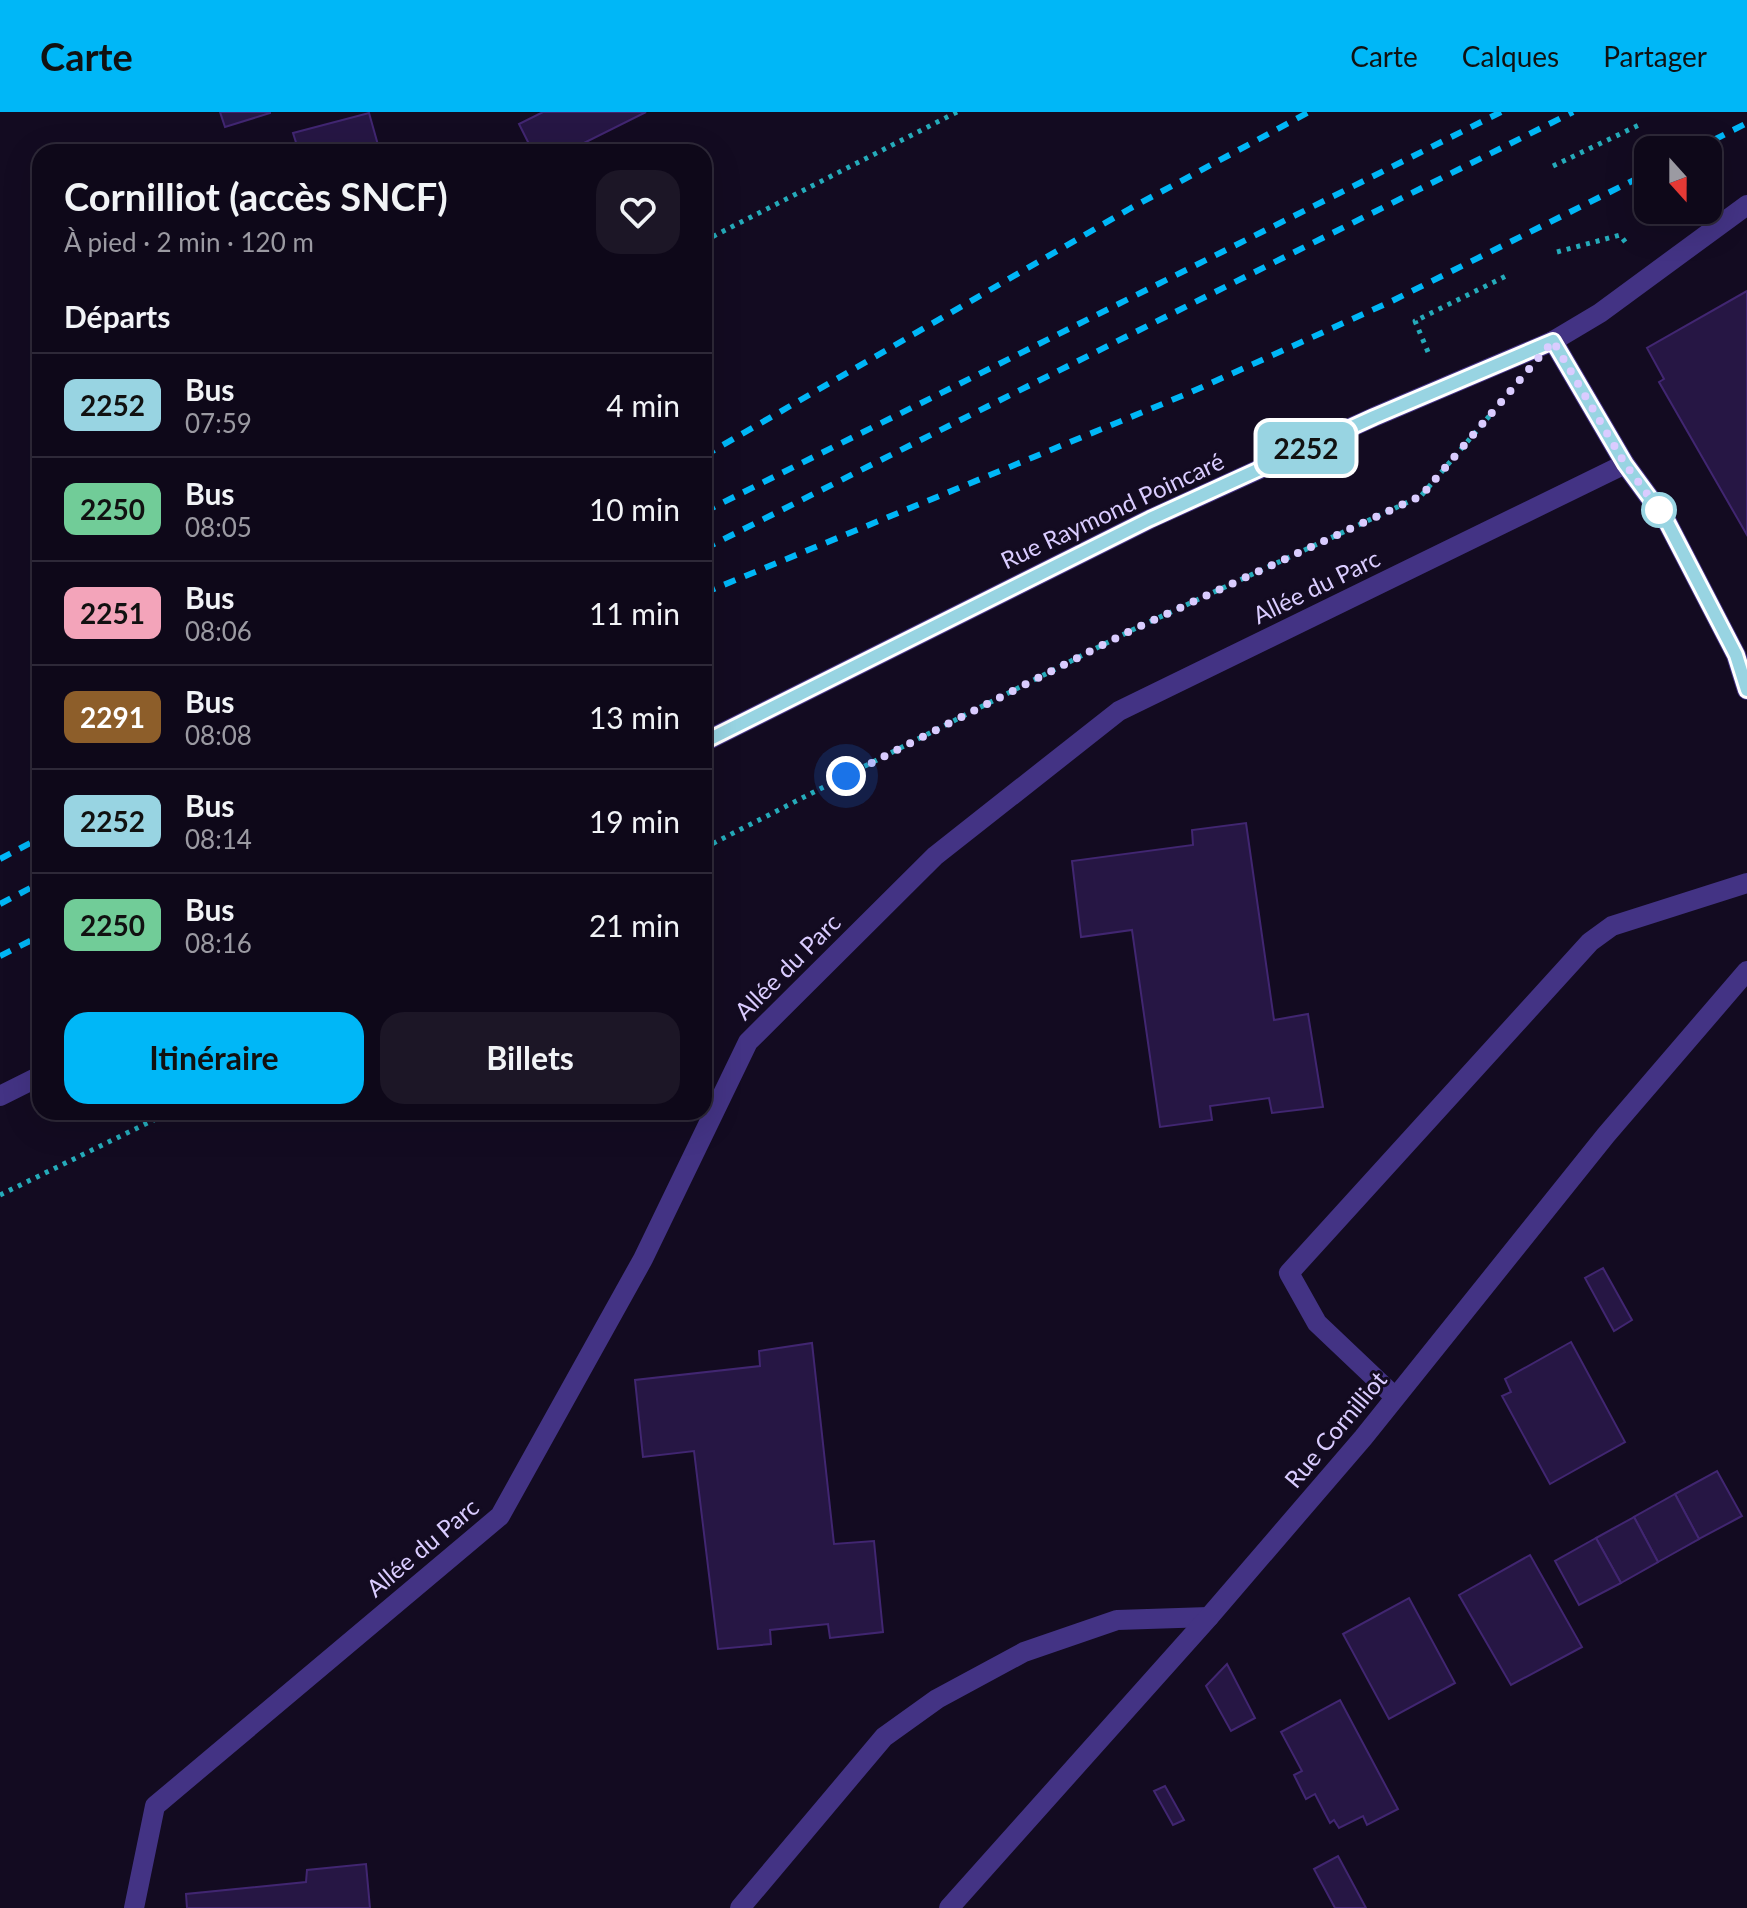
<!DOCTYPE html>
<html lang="fr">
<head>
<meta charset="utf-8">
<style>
  body { margin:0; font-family:Lato,sans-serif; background:#1c1626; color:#f1f3f6; height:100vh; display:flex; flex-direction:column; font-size:30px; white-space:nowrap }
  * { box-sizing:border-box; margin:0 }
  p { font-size:26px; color:#9b9aa2 }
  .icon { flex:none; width:44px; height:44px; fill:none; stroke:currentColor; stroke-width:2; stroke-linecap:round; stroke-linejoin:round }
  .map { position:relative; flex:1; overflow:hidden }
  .drawer { position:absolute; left:32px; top:32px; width:680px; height:976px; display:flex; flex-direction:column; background:#0e0819; border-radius:24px; box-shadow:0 8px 32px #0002,0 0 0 2px #2e2938 }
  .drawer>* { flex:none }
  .badge { padding:0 16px; border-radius:12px; font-size:28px; line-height:52px }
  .needle { width:52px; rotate:159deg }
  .tools { position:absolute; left:1634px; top:24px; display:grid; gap:16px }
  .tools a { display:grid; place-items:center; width:88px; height:88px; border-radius:16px; background:#0e0819; box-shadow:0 8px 32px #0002,0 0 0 2px #2e2938; font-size:40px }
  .you { position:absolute; width:40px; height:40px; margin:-20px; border:6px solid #fff; border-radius:50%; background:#1a73e8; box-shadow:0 0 0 12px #1a73e833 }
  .map>.badge { position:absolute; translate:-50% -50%; box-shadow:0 0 0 4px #fff }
  h2 { padding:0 32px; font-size:30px; line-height:72px }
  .round { display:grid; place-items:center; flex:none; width:84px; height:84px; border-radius:24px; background:#1c1626 }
  .headline { display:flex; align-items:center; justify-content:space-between; height:136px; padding:0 32px }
  h1 { font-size:38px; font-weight:700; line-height:60px }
  .primary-button { display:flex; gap:16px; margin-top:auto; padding:16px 32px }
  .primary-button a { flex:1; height:92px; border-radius:24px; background:#00b7f7; color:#111; font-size:32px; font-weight:700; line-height:92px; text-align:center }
  .primary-button a+a { background:#1c1626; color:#f1f3f6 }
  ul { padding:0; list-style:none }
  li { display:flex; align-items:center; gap:24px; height:104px; padding:0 32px; border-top:2px solid #2e2938 }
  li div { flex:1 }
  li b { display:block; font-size:30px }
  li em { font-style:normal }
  li .badge { min-width:88px; font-weight:700; text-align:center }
  header { display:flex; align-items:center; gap:48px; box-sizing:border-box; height:112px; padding:0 40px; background:#00b7f7; color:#111 }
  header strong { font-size:38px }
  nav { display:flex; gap:44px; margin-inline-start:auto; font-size:28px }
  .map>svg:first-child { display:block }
</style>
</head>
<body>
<header>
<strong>Carte</strong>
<nav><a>Carte</a><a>Calques</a><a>Partager</a></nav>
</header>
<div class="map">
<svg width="1747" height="1796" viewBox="0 0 1747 1796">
  <rect width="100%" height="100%" fill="#130b21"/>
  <g fill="#261644" stroke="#412671" stroke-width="2">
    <polygon points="220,0 270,0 270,1 225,15"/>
    <polygon points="543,0 646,0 566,40 533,40 519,12"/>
    <polygon points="369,1 380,40 299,40 293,21"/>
    <polygon points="1747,179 1747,423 1659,270 1664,267 1647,236"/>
    <polygon points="1246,711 1274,908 1308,902 1323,995 1272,1001 1269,986 1210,994 1212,1008 1160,1015 1132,818 1081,825 1072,749 1193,733 1192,718"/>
    <polygon points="1603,1156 1632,1208 1614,1219 1585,1166"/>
    <polygon points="1571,1230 1625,1330 1550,1372 1502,1284 1511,1280 1505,1267"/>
    <polygon points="812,1231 834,1432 874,1429 883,1520 830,1526 828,1512 770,1518 771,1532 718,1537 694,1339 643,1345 635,1268 760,1254 759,1239"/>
    <polygon points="1717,1359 1742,1404 1699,1427 1675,1382"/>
    <polygon points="1675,1382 1699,1427 1658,1450 1634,1405"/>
    <polygon points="1634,1405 1658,1450 1621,1471 1596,1426"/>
    <polygon points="1596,1426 1621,1471 1579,1493 1555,1449"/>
    <polygon points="1530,1443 1582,1535 1511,1573 1459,1483"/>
    <polygon points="1409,1486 1455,1571 1389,1607 1343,1522"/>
    <polygon points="1227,1552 1255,1606 1231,1619 1206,1574"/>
    <polygon points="1340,1588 1398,1697 1367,1713 1363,1704 1339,1716 1334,1708 1330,1711 1315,1682 1306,1687 1294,1663 1302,1659 1281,1620"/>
    <polygon points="1165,1674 1184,1708 1173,1713 1154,1679"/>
    <polygon points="1338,1744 1366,1796 1335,1796 1314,1757"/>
    <polygon points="366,1752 370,1796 187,1796 186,1782 306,1770 307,1758"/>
  </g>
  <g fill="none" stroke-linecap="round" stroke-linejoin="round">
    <g stroke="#25abba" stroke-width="5" stroke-dasharray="4 6" stroke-linecap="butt">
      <polyline points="1553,54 1639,13"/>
      <polyline points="704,129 957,0"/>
      <polyline points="1557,140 1620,123 1626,131"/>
      <polyline points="1428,240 1415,209 1506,164"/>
      <polyline points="704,736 1130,519 1421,384 1491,302"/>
      <polyline points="0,1083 170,1000"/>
    </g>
    <g stroke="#433384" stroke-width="20">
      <polyline points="1395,1285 1317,1211 1289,1161 1590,830 1612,814 1747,771"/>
      <polyline points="740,1796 884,1625 937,1587 1024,1540 1117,1508 1209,1505"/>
    </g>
    <g stroke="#433384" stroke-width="20">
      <polyline points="1553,229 1625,352 1666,408 1736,543 1747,578"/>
      <polyline points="134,1796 155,1694 500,1404 643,1147 748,930 935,744 1119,599 1625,352"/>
      <polyline points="949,1796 1209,1505 1363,1326 1606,1023 1747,859"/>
    </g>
    <g stroke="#433384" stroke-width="20">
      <polyline points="704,630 1150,407 1374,305 1553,229 1600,201 1747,93"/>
      <polyline points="0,984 40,964"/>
    </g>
    <g stroke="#00b7f7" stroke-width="6" stroke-dasharray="12 10" stroke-linecap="butt">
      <polyline points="1694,38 1747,11"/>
      <polyline points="704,344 1131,96 1309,0"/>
      <polyline points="704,400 1501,0"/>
      <polyline points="704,437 1573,0"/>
      <polyline points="704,481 1189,281 1392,189 1648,61"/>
      <polyline points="0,747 40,726"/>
      <polyline points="0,792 40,771"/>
      <polyline points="0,844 40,824"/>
    </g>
  </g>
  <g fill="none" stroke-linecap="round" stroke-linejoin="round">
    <defs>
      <polyline id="line" points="704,630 1150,407 1374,305 1553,229 1625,352 1666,408 1736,543 1747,578"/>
    </defs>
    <use href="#line" stroke="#fff" stroke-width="18"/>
    <use href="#line" stroke="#98d4e2" stroke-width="12"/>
    <polyline stroke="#daccff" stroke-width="8" stroke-dasharray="0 14.4" points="846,664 1130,519 1421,384 1553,229 1625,352 1659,398"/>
  </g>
  <circle fill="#fff" stroke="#98d4e2" stroke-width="4" cx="1659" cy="398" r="16"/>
  <g text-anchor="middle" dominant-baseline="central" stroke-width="6" stroke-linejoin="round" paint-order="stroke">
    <g font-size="24" fill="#daccff" stroke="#130b21">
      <text transform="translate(1112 398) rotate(-25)">Rue Raymond Poincaré</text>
      <text transform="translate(1316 474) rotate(-26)">Allée du Parc</text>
      <text transform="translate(787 854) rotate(-45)">Allée du Parc</text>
      <text transform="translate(1335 1317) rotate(-50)">Rue Cornilliot</text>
      <text transform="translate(422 1435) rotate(-40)">Allée du Parc</text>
    </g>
  </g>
</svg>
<div class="tools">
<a><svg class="needle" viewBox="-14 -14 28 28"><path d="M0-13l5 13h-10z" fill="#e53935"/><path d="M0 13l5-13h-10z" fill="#9b9aa2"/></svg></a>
</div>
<div class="you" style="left:846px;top:664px"></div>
<b class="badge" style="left:1306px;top:336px;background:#98d4e2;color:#111">2252</b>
<section class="drawer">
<div class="headline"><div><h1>Cornilliot (accès SNCF)</h1><p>À pied · 2 min · 120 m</p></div><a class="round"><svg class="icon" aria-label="heart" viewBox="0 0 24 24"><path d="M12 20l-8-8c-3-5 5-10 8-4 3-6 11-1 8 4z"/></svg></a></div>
<h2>Départs</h2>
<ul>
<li><span class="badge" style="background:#98d4e2;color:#111">2252</span><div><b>Bus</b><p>07:59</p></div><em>4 min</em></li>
<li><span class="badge" style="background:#71cc98;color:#111">2250</span><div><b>Bus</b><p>08:05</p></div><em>10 min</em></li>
<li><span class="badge" style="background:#f3a4ba;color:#111">2251</span><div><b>Bus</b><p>08:06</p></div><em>11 min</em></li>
<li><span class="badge" style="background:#8d5e2a;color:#fff">2291</span><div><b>Bus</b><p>08:08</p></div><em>13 min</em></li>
<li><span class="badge" style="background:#98d4e2;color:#111">2252</span><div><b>Bus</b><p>08:14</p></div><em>19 min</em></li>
<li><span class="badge" style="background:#71cc98;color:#111">2250</span><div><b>Bus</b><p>08:16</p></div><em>21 min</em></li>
</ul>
<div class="primary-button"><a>Itinéraire</a><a>Billets</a></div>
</section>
</div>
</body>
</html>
